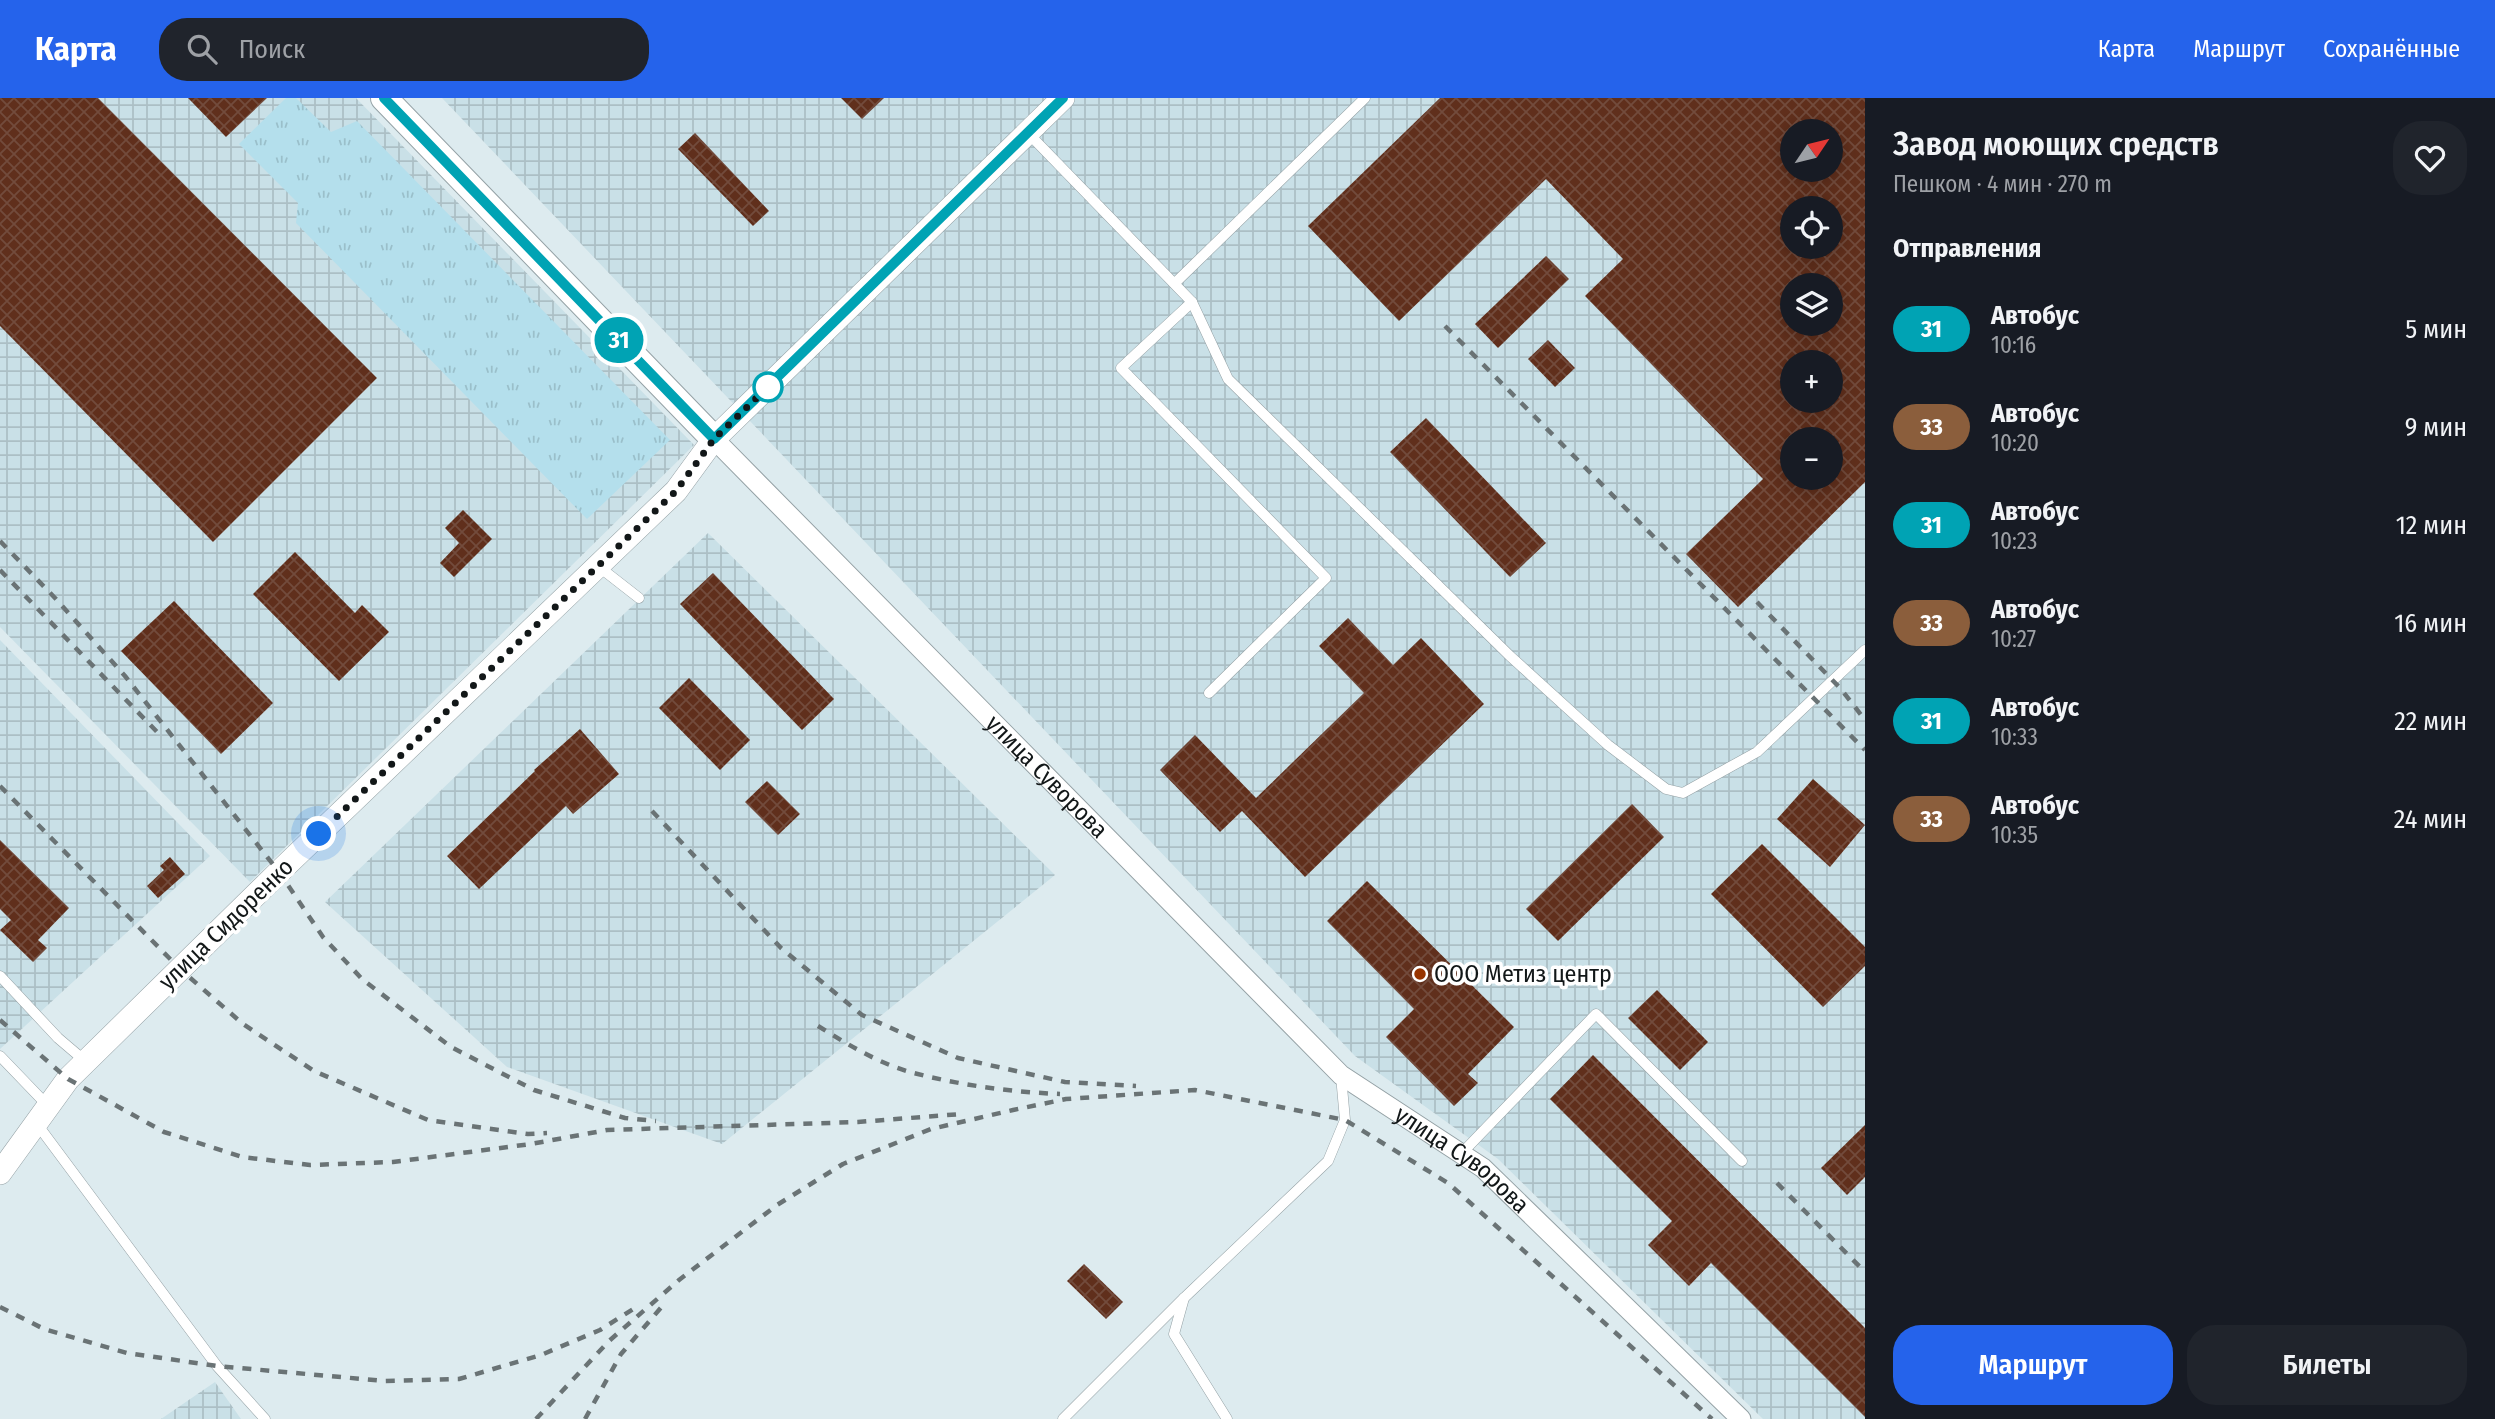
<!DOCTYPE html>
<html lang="ru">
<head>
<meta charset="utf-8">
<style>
  body { margin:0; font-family:"Fira Sans Condensed",sans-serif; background:#20242c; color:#f1f3f6; height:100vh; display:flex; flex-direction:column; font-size:26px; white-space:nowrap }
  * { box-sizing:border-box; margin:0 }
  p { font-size:23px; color:#9ea1a6 }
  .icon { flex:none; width:38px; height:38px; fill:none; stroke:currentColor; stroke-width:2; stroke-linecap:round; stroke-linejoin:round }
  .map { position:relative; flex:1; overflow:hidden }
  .sheet { display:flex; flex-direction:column; background:#171b24; width:630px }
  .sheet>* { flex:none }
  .badge { padding:0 14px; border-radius:23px; font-size:24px; line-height:46px }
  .needle { width:46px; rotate:55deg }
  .fabs { position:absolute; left:1780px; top:21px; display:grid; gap:14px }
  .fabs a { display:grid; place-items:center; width:63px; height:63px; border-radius:50%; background:#171b24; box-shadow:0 4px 18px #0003; font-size:35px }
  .you { position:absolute; width:35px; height:35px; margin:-18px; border:5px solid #fff; border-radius:50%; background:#1a73e8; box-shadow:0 0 0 10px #1a73e833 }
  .map>.badge { position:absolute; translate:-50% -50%; box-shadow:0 0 0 4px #fff }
  h2 { padding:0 28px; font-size:26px; line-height:63px }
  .round { display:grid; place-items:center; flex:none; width:74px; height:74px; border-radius:28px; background:#20242c }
  .headline { display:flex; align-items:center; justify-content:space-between; height:119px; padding:0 28px }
  h1 { font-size:33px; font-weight:600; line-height:52px }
  .cta { display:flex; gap:14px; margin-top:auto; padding:14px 28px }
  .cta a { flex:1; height:80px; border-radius:28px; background:#2563eb; color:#fff; font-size:28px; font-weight:600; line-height:80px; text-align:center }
  .cta a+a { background:#20242c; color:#f1f3f6 }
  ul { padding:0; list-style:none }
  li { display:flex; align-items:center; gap:21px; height:98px; padding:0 28px }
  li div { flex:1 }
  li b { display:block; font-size:26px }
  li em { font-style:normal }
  li .badge { min-width:77px; font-weight:700; text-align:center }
  header { display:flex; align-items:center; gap:42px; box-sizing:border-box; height:98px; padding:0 35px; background:#2563eb; color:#fff }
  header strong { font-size:33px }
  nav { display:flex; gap:38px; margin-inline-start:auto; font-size:24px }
  .search { width:490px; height:63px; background:#20242c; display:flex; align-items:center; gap:18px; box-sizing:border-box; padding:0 24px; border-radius:28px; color:#9ea1a6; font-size:26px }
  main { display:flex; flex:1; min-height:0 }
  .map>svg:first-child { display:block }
</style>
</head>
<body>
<header>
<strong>Карта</strong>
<div class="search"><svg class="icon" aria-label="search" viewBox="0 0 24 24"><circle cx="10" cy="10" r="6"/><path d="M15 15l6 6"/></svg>Поиск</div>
<nav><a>Карта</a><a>Маршрут</a><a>Сохранённые</a></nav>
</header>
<main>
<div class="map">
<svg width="1865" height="1321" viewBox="0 0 1865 1321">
  <defs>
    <pattern id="industrial-grid" width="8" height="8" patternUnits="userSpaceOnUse" patternTransform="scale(1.75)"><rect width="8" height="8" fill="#c9e0e7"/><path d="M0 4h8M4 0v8" fill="none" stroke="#acbfc5"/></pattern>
    <pattern id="grass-tufts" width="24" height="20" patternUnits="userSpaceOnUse" patternTransform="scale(1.75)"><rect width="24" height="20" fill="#b4dfec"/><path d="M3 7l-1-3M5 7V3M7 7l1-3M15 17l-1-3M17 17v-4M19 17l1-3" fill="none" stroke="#9abfca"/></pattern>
    <pattern id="building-cross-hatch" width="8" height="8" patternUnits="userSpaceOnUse" patternTransform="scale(1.75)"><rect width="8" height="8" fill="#602f1c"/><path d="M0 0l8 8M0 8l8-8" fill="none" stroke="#724b3c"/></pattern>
  </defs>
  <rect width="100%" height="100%" fill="#ddebef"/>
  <g fill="url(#industrial-grid)" fill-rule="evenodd">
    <polygon points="0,0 356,0 694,347 250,784 0,529"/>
    <path d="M442,0H1865V1321H1763L1498,1061L1355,958ZM1792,33H1830V72H1792ZM1792,110H1830V149H1792ZM1792,187H1830V226H1792ZM1792,264H1830V303H1792ZM1792,341H1830V380H1792Z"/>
    <polygon points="708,435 1055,777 722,1046 507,969 325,804"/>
    <polygon points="0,542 210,758 0,951"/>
    <polygon points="215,1284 241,1321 161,1321"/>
  </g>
  <polygon fill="url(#grass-tufts)" points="286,0 296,0 331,34 357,23 670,342 587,421 296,125 298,105 239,46"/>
  <g fill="url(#building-cross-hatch)" fill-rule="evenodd">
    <polygon points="0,0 98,0 377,280 213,444 0,228"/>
    <polygon points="188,0 267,0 226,39"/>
    <polygon points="841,0 884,0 862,21"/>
    <path d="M1440,0H1865V384L1738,509L1686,456L1763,381L1585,198L1623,161L1546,81L1399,223L1308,128ZM1792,33H1830V72H1792ZM1792,110H1830V149H1792ZM1792,187H1830V226H1792ZM1792,264H1830V303H1792ZM1792,341H1830V380H1792Z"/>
    <polygon points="695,35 769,113 753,128 678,51"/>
    <polygon points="1546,158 1569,181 1498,250 1475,226"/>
    <polygon points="1548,242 1575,270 1555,289 1528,261"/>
    <polygon points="1426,320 1546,445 1510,479 1390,354"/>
    <polygon points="463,412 492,441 454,479 440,465 459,445 445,430"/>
    <polygon points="295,454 355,515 362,507 389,534 339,583 253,496"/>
    <polygon points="713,475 834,601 802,632 680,506"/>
    <polygon points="174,503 273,605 221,656 121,553"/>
    <polygon points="1348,520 1393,567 1421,540 1484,606 1305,779 1242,713 1220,734 1160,672 1195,637 1256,700 1364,595 1319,548"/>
    <polygon points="689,580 750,642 720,672 659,610"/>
    <polygon points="580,631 619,676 573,716 566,708 479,791 447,758 535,673 534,672"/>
    <polygon points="1813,681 1865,727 1830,769 1777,721"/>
    <polygon points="767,683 800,716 778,737 745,704"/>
    <polygon points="1632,706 1664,739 1558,843 1526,811"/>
    <polygon points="0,742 69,810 38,842 47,850 33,864 0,832 11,822 0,811"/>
    <polygon points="1762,746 1865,849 1865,868 1823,909 1711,796"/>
    <polygon points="170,759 185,776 158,800 147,788 164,772 160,768"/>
    <polygon points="1367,783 1514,929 1468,976 1478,985 1454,1008 1386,939 1414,911 1327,823"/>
    <polygon points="1657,892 1708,944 1680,972 1628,920"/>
    <polygon points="1593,957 1865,1230 1865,1319 1711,1165 1689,1188 1648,1147 1672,1123 1550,1001"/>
    <polygon points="1865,1027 1865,1079 1847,1097 1821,1070"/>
    <polygon points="1084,1166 1123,1204 1106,1221 1067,1183"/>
  </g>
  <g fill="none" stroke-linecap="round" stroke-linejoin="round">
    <defs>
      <g id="service">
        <polyline points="1028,35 1192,204 1121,270 1326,480 1209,595"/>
        <polyline points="1175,185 1365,0"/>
        <polyline points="1192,204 1228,281 1510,558 1608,647 1666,691 1683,695 1757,654 1865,552"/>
        <polyline points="598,468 639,500"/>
        <polyline points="0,878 58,940 85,963"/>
        <polyline points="0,958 48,1008"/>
        <polyline points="37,1026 217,1268 265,1321"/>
        <polyline points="1461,1056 1596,916 1742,1063"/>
        <polyline points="1063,1321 1184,1200"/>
        <polyline points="1227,1321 1174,1236 1184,1200 1328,1063 1345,1022 1341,978"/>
      </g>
      <g id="minor">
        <path id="s1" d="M714,341L1341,977L1483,1070L1741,1321"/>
      </g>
      <polyline id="tertiary" points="0,1075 68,981 279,774 676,393 714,341 1063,0"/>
      <polyline id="secondary" points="384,0 714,341"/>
    </defs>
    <use href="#service" stroke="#94a1a5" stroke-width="11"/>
    <use href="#minor" stroke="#94a1a5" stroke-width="21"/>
    <use href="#tertiary" stroke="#94a1a5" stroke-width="24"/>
    <use href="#secondary" stroke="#94a1a5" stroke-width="28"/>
    <use href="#service" stroke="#fff" stroke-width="10"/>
    <use href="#minor" stroke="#fff" stroke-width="19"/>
    <use href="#tertiary" stroke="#fff" stroke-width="23"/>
    <use href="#secondary" stroke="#fff" stroke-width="26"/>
    <g stroke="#6a7375" stroke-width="4.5" stroke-dasharray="9 9" stroke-linecap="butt">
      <polyline points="1445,228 1865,652"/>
      <polyline points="0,443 55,500 125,578 279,774 323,839 362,881 451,949 534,992 625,1020 656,1023"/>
      <polyline points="0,472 161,638"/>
      <polyline points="1757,504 1841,591 1865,622"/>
      <polyline points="0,688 180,871 243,926 314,973 428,1022 528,1036 547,1035"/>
      <polyline points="652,713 781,850 862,917 958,960 1065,984 1136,988"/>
      <polyline points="0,922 68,981 164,1034 242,1059 310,1067 393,1064 531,1046 607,1032 858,1024 961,1016"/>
      <path d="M818,928C847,946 878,965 910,974C959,987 1010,994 1060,996"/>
      <polyline points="1777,1085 1865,1174"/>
      <polyline points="0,1209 44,1231 127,1255 217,1268 385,1283 459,1281 541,1257 600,1232 638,1208"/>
      <polyline points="536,1321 609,1243 679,1182 777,1107 843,1066 931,1031 1013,1012 1066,1001 1195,992 1345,1022 1448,1085 1712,1321"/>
      <polyline points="585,1321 621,1256 665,1205"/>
    </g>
  </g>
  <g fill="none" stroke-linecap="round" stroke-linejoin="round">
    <defs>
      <polyline id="line" points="384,0 714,341 1063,0"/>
    </defs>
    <use href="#line" stroke="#fff" stroke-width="16"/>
    <use href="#line" stroke="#00a3b4" stroke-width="10"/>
    <polyline stroke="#121718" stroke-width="7" stroke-dasharray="0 12.6" points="319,736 676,393 714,341 768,289"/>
  </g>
  <circle fill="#fff" stroke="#00a3b4" stroke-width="3.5" cx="768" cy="289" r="14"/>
  <circle fill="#983400" stroke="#fff" stroke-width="2.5" cx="1420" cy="876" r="7"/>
  <g text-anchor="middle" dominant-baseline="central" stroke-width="7" stroke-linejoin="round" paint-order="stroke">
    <g font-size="24" fill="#121718" stroke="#fff">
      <text stroke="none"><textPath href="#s1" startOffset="474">улица Суворова</textPath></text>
      <text transform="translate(226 826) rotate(-44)">улица Сидоренко</text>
      <text stroke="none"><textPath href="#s1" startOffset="1041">улица Суворова</textPath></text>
    </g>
    <g font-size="24" fill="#121718" stroke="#fff" text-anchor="start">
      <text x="1434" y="876">ООО Метиз центр</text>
    </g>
  </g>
</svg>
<div class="fabs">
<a><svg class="needle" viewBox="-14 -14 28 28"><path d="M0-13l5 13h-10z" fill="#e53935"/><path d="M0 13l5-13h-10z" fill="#9ea1a6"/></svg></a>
<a><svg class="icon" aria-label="locate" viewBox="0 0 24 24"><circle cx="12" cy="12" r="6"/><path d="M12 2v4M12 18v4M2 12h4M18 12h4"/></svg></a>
<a><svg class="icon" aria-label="layers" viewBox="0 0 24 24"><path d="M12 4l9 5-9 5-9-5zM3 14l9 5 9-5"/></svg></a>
<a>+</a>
<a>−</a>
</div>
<div class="you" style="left:319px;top:736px"></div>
<b class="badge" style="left:619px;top:242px;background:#00a3b4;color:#fff">31</b>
</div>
<section class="sheet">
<div class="headline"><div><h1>Завод моющих средств</h1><p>Пешком · 4 мин · 270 m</p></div><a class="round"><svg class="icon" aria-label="heart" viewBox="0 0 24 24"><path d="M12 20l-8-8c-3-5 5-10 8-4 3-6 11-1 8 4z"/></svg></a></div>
<h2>Отправления</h2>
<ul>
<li><span class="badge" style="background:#00a3b4;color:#fff">31</span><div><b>Автобус</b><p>10:16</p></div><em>5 мин</em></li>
<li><span class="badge" style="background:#8b5e3c;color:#fff">33</span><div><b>Автобус</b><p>10:20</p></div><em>9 мин</em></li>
<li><span class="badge" style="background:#00a3b4;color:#fff">31</span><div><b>Автобус</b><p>10:23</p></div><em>12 мин</em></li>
<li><span class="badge" style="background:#8b5e3c;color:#fff">33</span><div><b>Автобус</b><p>10:27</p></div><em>16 мин</em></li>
<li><span class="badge" style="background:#00a3b4;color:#fff">31</span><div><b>Автобус</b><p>10:33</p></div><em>22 мин</em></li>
<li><span class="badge" style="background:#8b5e3c;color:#fff">33</span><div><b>Автобус</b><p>10:35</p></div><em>24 мин</em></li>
</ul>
<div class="cta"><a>Маршрут</a><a>Билеты</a></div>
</section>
</main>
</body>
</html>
